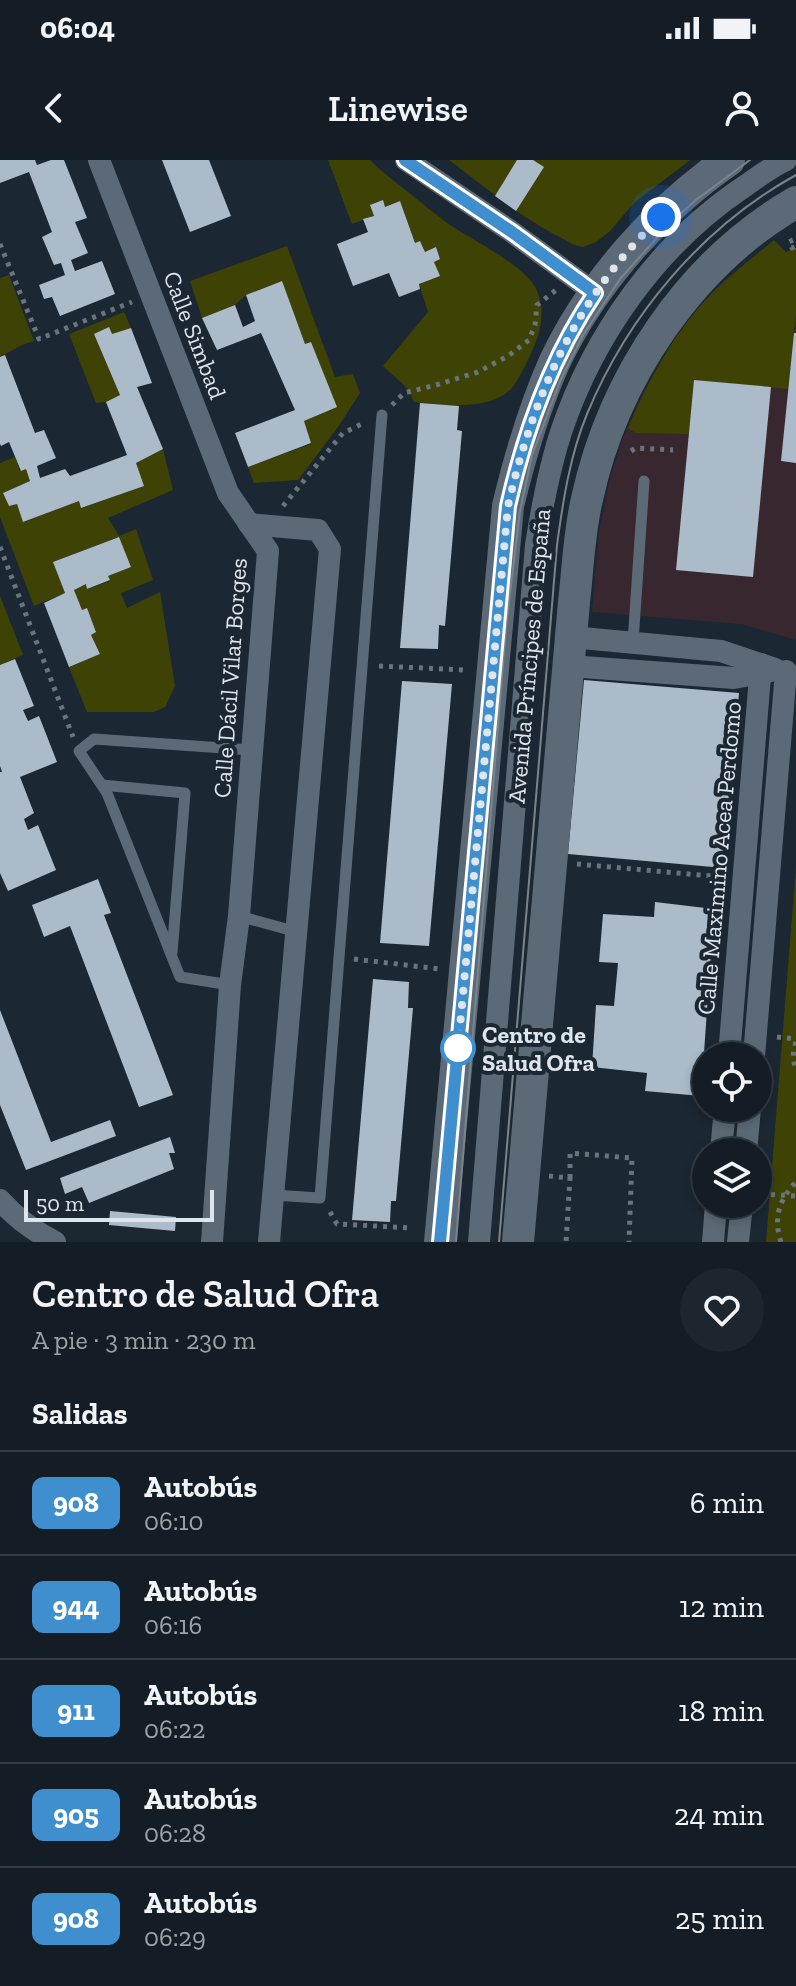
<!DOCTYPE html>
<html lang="es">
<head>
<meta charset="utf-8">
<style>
  body { margin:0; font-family:"Zilla Slab",serif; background:#1d262e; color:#f1f3f6; height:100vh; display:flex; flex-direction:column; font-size:30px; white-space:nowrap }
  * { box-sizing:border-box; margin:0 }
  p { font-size:26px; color:#9da2a7 }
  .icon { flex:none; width:44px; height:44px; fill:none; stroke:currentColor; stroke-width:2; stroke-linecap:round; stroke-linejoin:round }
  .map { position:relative; height:1082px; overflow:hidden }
  .sheet { display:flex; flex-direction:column; background:#141d26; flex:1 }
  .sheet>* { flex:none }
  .badge { padding:0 16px; border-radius:12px; font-size:28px; line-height:52px }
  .tools { position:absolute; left:692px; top:882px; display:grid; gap:16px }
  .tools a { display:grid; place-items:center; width:80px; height:80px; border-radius:50%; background:#141d26; box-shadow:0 4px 12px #0003,0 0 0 2px #333b43; font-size:40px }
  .scale { position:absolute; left:24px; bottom:20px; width:190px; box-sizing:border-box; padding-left:8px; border:4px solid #dee5ed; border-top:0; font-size:22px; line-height:28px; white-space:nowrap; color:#dee5ed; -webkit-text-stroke:6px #1b2732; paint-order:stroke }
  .you { position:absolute; width:40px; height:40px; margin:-20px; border:6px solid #fff; border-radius:50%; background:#1a73e8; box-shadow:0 0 0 12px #1a73e833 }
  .map>.badge { position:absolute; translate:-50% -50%; box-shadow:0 0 0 4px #fff }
  h2 { padding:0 32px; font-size:30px; line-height:72px }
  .round { display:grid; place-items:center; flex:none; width:84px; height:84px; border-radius:42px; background:#1d262e }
  .summary { display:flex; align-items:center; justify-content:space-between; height:136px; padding:0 32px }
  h1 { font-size:38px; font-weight:600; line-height:60px }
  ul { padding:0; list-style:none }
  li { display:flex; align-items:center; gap:24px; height:104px; padding:0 32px; border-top:2px solid #333b43 }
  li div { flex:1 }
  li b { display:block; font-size:30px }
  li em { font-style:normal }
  li .badge { min-width:88px; font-weight:700; text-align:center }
  .status { display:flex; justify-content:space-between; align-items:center; height:56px; padding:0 40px; background:#141d26; direction:ltr }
  .status svg { height:22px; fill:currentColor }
  header { display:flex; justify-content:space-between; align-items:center; height:104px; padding:0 32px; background:#141d26; font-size:36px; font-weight:600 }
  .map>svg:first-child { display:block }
</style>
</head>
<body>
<div class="status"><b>06:04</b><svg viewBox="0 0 49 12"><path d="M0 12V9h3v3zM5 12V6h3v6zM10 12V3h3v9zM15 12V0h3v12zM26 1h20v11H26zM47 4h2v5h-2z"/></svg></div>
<header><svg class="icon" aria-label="back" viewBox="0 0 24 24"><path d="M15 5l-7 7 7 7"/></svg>Linewise<svg class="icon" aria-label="person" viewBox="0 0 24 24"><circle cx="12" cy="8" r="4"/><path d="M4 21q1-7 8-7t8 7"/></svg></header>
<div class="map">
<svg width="796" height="1082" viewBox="0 0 796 1082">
  <rect width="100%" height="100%" fill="#1b2732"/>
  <polygon fill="#392730" points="774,80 786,92 796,88 796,480 741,464 592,452 599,370 610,318 623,278 642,235 676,176 713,132"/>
  <g fill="#3e4305">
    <path d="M328,0H370L378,8C402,27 426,47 450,65C472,80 527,106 537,131C548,156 537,183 525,206C521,214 515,226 509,231C485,251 442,245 414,242L407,228L383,206L428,152L419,124L439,116L434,102L440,98L436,88L425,92L420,81L415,83L400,41L385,47L371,45L374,56L352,64Z"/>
    <polygon points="449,0 690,0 634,43 609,72 596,82 583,87 574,85 543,68 516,51"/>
    <path d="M774,80L786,92L796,88V153L788,229L694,220L689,274L636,273L628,268C649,219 675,171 713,132C732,113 754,97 774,80Z"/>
    <polygon points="287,86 335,217 353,214 360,233 338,267 298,320 254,323 248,307 311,284 304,261 336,247 311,182 305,184 281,121 246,135 235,145 202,158 190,121"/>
    <polygon points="9,115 34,181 22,185 0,197 0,118"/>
    <polygon points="124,152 131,168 112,174 94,174 120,235 106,242 96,243 69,174"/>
    <polygon points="163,289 173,330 108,358 119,376 136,369 153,420 121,433 127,448 160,432 175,526 165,547 154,552 87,552 69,507 100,494 91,475 96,471 87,449 82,450 74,430 86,424 88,429 110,421 108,416 131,407 118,377 53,402 65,433 34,446 0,357 0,303 15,297 20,311 26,309 30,321 3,333 9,346 17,344 24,362 79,341 82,348 143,326 136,303"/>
    <polygon points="0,436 23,495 0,505"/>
    <polygon points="796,707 796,1082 766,1082"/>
  </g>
  <g fill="#acbbc9">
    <polygon points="0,0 35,0 37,5 51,0 64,0 87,58 75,62 88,93 71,100 75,111 102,101 115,134 60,156 52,137 44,139 39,125 65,115 61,103 54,105 42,77 52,72 29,12 0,23"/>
    <polygon points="162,0 209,0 231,56 190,72"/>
    <polygon points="517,0 533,0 544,7 516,51 495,36"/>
    <polygon points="383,40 385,47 400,41 415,83 420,81 425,92 436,87 440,99 434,102 440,116 419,124 420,129 399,137 389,113 353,126 337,84 368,72 363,59 374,56 370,45"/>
    <polygon points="282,121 305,184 311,182 337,247 304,261 311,283 248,307 235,273 295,250 261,173 217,190 202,158 235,145 243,167 255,161 246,135"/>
    <polygon points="109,167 112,174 131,168 152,223 137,227 163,289 136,303 144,326 81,348 79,341 23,362 17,344 9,346 3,333 30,321 26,309 21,311 9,282 1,286 0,284 0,197 5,195 35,273 44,270 56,298 37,306 40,318 65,309 70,316 127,295 106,242 120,235 94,174"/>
    <polygon points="794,173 796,173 796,303 781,301"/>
    <polygon points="694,220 771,227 753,417 676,410"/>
    <polygon points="420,243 459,246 457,270 462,271 445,466 439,465 438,489 400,488"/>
    <polygon points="119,377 131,407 108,416 110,420 87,429 86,424 74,430 82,450 87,448 96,472 91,475 100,494 69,507 44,443 65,433 53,402"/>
    <polygon points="15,499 34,546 23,550 28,561 39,556 57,602 20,617 34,653 24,659 28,670 38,665 56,710 8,731 0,713 0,612 2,612 0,606 0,505"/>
    <polygon points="584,520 739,533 724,708 568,694"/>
    <polygon points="402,521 452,524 429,786 380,783"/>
    <polygon points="98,719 111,753 104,755 173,935 139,947 70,766 44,777 32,745"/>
    <polygon points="655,742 714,749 701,936 645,931 647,913 592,907 596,845 614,846 618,803 599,802 603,754 654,757"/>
    <polygon points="373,819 409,822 408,848 413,848 396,1041 391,1041 390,1062 352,1060"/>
    <polygon points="0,850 51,982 110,960 116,976 26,1010 0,945"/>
    <polygon points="170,977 175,993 169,993 174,1009 89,1043 82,1027 65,1034 60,1018"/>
    <polygon points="110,1051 176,1057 175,1071 109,1065"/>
  </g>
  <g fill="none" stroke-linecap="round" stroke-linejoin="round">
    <g stroke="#6a747d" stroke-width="5" stroke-dasharray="4 6" stroke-linecap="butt">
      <polyline points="793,80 789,82 792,88 796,86"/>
      <polyline points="0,84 39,179 132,142"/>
      <polyline points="392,245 404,233 436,225 478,212 508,196 529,180 535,165 537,145 556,130"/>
      <polyline points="631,291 636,288 673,290"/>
      <polyline points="283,346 343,273 364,263"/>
      <polyline points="0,387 73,577"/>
      <polyline points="379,506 465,510"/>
      <polyline points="577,704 722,717"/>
      <polyline points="354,799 440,809"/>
      <polyline points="777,877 796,879"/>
      <path d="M796,882C792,892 793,900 796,910"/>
      <polyline points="549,1016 570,1018 566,1082"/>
      <polyline points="570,1018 570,993 632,998 629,1082"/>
      <polyline points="761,1034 796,1036"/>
      <polyline points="330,1052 337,1064 413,1068"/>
      <path d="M781,1082C773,1058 779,1040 796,1022"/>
    </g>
    <g stroke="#5c6a77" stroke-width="11">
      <polyline points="633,482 644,321"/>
      <polyline points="102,625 185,633 172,793"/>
      <polyline points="239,756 297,772"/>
      <polyline points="230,825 180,817 107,633 79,591 94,579 252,590"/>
      <polyline points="273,1035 320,1038 382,255"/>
    </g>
    <g stroke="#5c6a77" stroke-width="22">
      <polyline points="99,0 228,333 268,391 239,756 230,825 212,1082"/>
      <polyline points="406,0 512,72 595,133"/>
      <polyline points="249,364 318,370 330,389 269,1082"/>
      <polyline points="571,477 721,491 775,509"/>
      <polyline points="569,506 734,518 771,511"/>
      <polyline points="729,896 761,504"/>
      <polyline points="754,896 786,511"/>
      <polyline points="721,992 725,948"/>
      <polyline points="746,992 750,948"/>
      <path d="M0,1040C16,1058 34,1071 55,1082"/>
      <path d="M479,1082L536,385C542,347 549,309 561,272C594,174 658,84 745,26C758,17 771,7 786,0"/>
      <polyline points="713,1082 716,1044"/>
      <polyline points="738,1082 742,1044"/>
    </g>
    <g stroke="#5c6a77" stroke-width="32">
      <path d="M440,1082L508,346C520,296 534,248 555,201C592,123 658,49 729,0"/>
      <path d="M518,1082L574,442C578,408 579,372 587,339C613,219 689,104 796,42"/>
    </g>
    <g stroke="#7a848d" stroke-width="2">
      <polyline points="456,1082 506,467 520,351 532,295 561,219 583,175 620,119 672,61 696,40 750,0"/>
      <path d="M499,1082L557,385C563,341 570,295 587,254C628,155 702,67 796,15"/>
    </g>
  </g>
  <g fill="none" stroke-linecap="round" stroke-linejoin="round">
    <defs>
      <path id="line" d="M405,0L512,72L595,133C551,198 525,270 508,346L440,1082"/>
    </defs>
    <use href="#line" stroke="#fff" stroke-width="18"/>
    <use href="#line" stroke="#3f8fcf" stroke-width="12"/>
    <path stroke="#dee5ed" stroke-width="8" stroke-dasharray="0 14.4" d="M458,888L508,346C533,236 577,135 661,57"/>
  </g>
  <circle fill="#fff" stroke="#3f8fcf" stroke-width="4" cx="458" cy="888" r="16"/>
  <g text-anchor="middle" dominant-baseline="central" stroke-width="8" stroke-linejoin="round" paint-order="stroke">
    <g font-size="24" fill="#dee5ed" stroke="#1b2732">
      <text transform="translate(195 175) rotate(69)">Calle Simbad</text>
      <text transform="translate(529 496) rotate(-85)">Avenida Príncipes de España</text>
      <text transform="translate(230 518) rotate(-86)">Calle Dácil Vilar Borges</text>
      <text transform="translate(719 698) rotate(-85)">Calle Maximino Acea Perdomo</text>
    </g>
    <g font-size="24" font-weight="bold" fill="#dee5ed" stroke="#1b2732" text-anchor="start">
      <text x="482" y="874">Centro de<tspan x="482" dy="28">Salud Ofra</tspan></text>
    </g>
  </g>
</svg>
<div class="tools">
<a><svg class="icon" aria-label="locate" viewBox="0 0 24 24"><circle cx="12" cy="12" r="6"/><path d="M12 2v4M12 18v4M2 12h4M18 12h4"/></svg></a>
<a><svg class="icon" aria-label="layers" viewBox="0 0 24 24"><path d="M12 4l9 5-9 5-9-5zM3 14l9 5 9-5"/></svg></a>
</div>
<div class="scale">50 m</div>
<div class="you" style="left:661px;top:57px"></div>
</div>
<section class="sheet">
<div class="summary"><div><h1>Centro de Salud Ofra</h1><p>A pie · 3 min · 230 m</p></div><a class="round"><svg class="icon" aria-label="heart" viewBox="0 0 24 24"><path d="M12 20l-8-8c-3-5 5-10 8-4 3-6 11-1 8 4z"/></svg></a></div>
<h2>Salidas</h2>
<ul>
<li><span class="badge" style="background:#3f8fcf;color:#fff">908</span><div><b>Autobús</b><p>06:10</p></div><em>6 min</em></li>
<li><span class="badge" style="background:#3f8fcf;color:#fff">944</span><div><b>Autobús</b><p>06:16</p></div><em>12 min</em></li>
<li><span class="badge" style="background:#3f8fcf;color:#fff">911</span><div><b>Autobús</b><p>06:22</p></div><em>18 min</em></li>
<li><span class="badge" style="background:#3f8fcf;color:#fff">905</span><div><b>Autobús</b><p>06:28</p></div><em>24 min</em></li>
<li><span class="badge" style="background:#3f8fcf;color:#fff">908</span><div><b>Autobús</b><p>06:29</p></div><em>25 min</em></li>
</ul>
</section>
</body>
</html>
